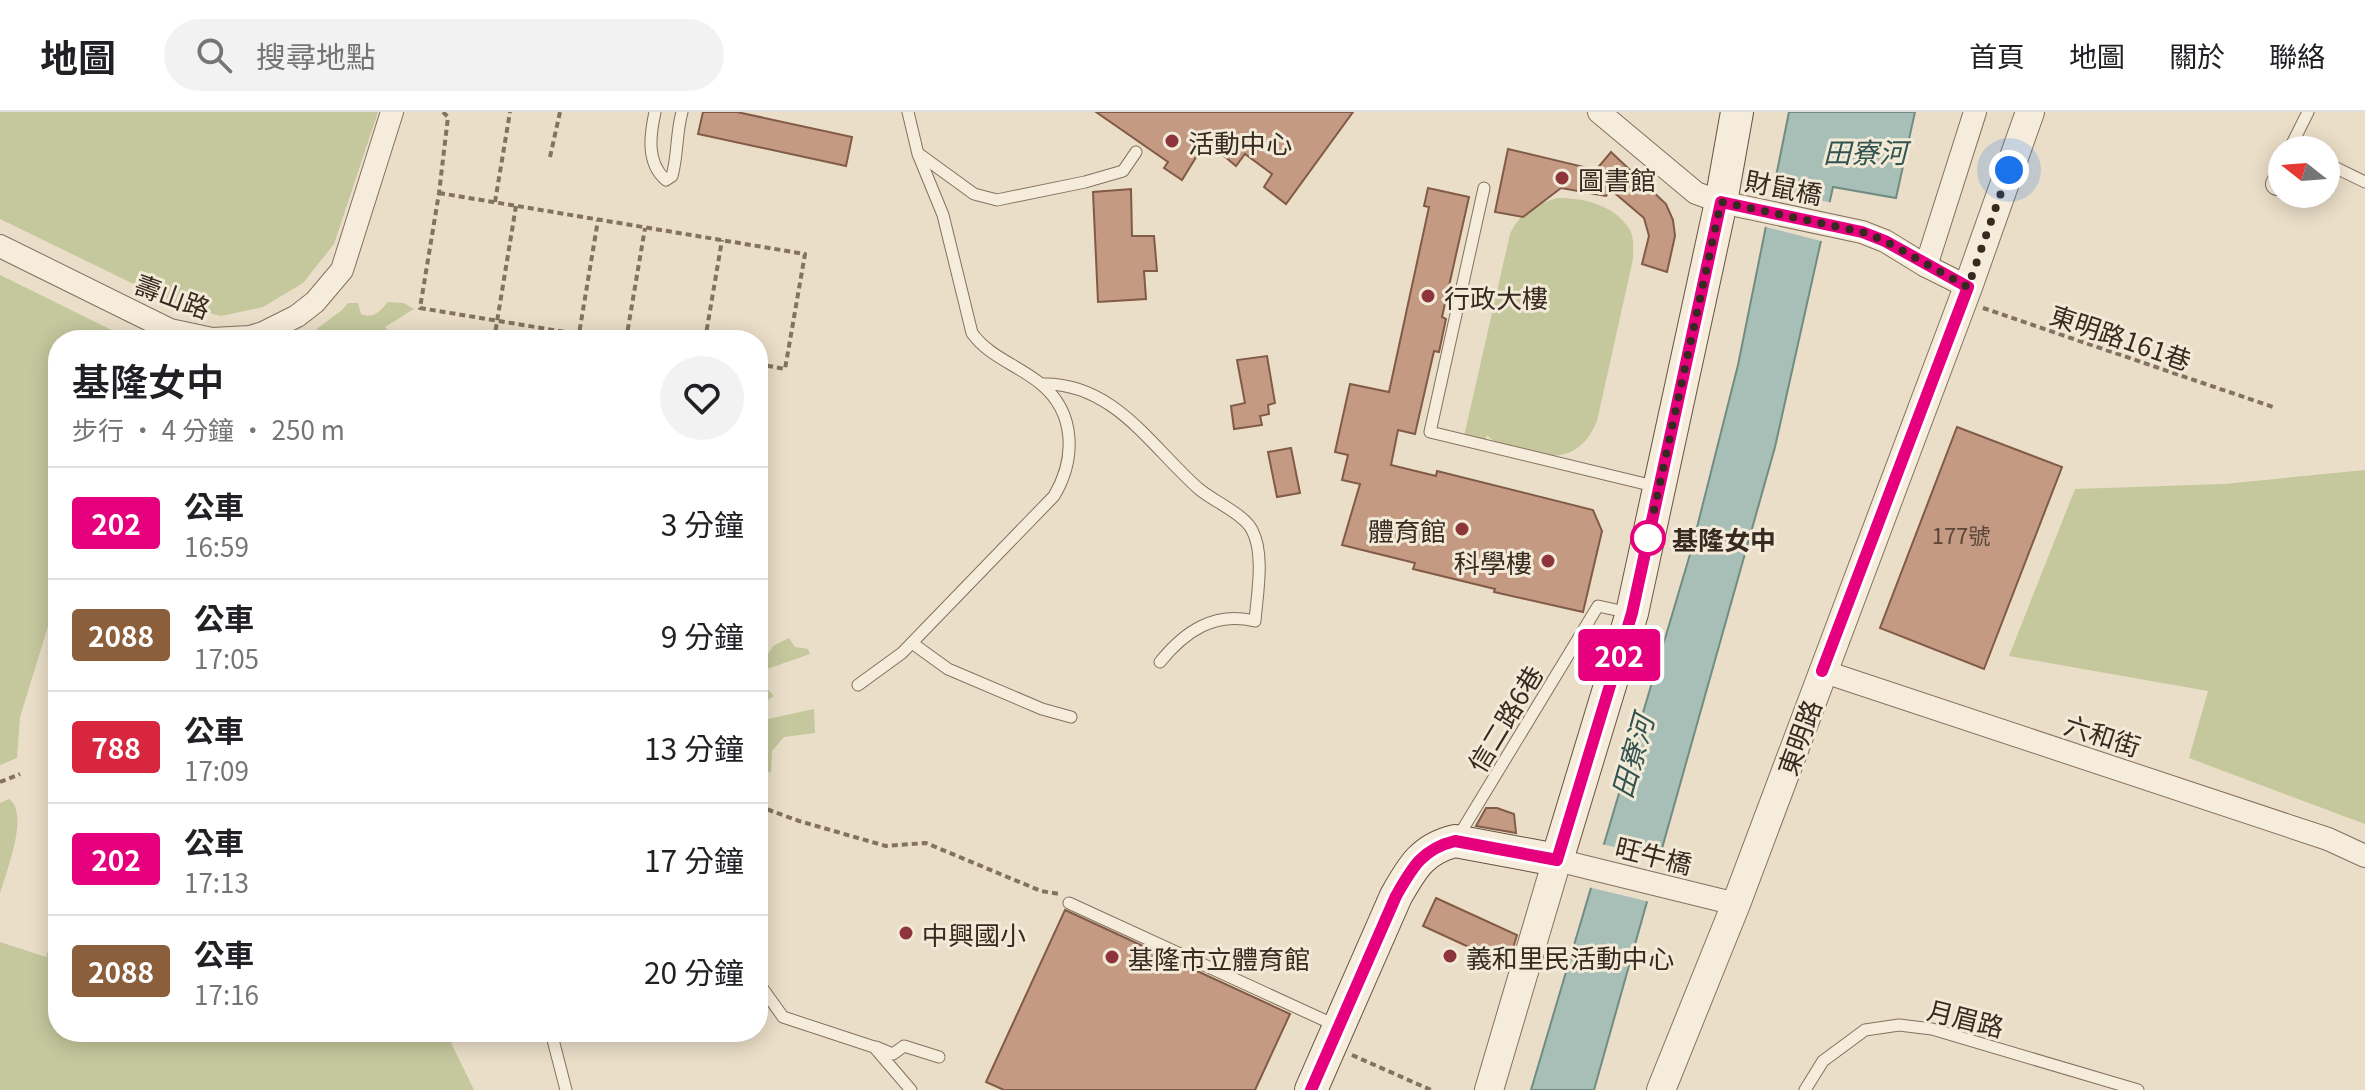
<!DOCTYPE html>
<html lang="zh-TW">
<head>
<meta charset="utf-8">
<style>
  body { margin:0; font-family:Georgia,"Noto Sans TC",serif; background:#f2f2f2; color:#202124; height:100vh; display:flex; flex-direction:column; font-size:30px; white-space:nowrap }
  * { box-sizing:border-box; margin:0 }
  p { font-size:26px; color:#757577 }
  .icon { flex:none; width:44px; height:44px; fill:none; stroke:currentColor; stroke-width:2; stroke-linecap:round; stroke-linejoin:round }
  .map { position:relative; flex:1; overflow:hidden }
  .drawer { position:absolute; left:48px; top:218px; width:720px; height:712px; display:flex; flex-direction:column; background:#fff; border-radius:32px; box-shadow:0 4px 20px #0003 }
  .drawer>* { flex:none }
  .badge { padding:0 16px; border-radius:6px; font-size:28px; line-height:52px }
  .needle { width:52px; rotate:287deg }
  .tools { position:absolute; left:2268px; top:24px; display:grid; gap:16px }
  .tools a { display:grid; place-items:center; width:72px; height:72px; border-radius:50%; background:#fff; box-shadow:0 4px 20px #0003; font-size:40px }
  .you { position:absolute; width:40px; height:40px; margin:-20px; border:6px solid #fff; border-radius:50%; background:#1a73e8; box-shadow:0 0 0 12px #1a73e833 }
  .map>.badge { position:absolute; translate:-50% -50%; box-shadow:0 0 0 4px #fff }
  .round { display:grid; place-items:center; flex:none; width:84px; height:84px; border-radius:42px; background:#f2f2f2 }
  .summary { display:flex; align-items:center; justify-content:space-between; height:136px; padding:0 24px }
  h1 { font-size:38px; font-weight:600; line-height:60px }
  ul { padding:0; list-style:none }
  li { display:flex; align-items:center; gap:24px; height:112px; padding:0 24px; border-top:2px solid #e0e0e0 }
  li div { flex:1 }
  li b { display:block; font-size:30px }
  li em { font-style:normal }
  li .badge { min-width:88px; font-weight:700; text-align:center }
  header { display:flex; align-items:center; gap:48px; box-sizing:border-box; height:112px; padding:0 40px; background:#fff; border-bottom:2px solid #e0e0e0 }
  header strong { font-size:38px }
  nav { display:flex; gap:44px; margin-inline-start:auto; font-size:28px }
  .search { width:560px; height:72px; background:#f2f2f2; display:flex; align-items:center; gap:20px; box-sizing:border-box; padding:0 28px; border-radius:44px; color:#757577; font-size:30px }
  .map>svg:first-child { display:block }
</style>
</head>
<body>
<header>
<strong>地圖</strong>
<div class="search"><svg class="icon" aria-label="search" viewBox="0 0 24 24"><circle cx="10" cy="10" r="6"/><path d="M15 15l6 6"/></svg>搜尋地點</div>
<nav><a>首頁</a><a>地圖</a><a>關於</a><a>聯絡</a></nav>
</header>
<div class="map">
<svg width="2365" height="978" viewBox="0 0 2365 978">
  <rect width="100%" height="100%" fill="#eadec8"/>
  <g fill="#c5c79d">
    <polygon points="0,0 378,0 334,132 303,171 263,195 221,204 179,194 0,107"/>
    <path d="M1557,86C1583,86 1612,92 1628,115C1635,124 1633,136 1633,147L1597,309C1582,346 1555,349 1520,339C1506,335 1497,333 1487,323L1482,338L1462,333L1510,122C1519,101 1535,93 1557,86Z"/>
    <polygon points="0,163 132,228 58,228 58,482 20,605 17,646 0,653"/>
    <path d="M388,190L404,191L414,197L385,215L398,228H302L342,198L348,191H358L361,202C374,207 380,199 388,190Z"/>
    <polygon points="2365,358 2365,712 2189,646 2208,579 2009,544 2075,377 2224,372"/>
    <polygon points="789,526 795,535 808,537 810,542 761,559 759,568 774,584 758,594 758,548 765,546 773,534"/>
    <polygon points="814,597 815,621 784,625 772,639 771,661 758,655 758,606 759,609"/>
    <path d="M9,687C30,702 6,760 0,782V691Z"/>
    <polygon points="58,807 58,920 476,920 451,931 474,978 0,978 0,830 46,845"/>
  </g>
  <polygon fill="#a8bfb7" stroke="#708c83" stroke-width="2" points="1789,0 1915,0 1896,86 1833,75 1775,335 1594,978 1531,978 1691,439 1738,253"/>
  <g fill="#eadec8">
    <polygon points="1769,77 1833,91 1825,130 1762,114"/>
    <polygon points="1601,732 1662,746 1650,790 1588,775"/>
  </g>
  <g fill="#c49a82" stroke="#815b47" stroke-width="2">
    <polygon points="703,0 737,0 852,25 846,54 698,22"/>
    <polygon points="1096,0 1353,0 1286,92 1264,75 1272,62 1245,42 1236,54 1206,29 1182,68 1164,56 1168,50"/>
    <polygon points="1508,37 1596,58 1611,40 1666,92 1673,108 1675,124 1667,160 1642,152 1649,124 1644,106 1611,78 1606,84 1561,76 1523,105 1495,100"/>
    <polygon points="1428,76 1469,85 1442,205 1446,207 1439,240 1434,239 1415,322 1398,318 1391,353 1436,364 1437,359 1593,398 1602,419 1583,500 1494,480 1495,477 1413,457 1415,451 1342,433 1360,372 1342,368 1348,343 1335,340 1350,272 1389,280 1429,95 1424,94"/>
    <polygon points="1131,77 1132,124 1154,124 1157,159 1144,159 1146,187 1098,190 1093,80"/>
    <polygon points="1267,244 1275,291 1268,293 1269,302 1260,304 1262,313 1234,317 1231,294 1245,291 1237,248"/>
    <polygon points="1957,315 2062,355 1984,557 1880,516"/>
    <polygon points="1291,336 1300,381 1277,385 1268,340"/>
    <polygon points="1486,696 1497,696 1514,702 1516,721 1476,714"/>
    <polygon points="1436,786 1517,823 1508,853 1423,814"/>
    <polygon points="1065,798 1290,902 1255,978 1004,978 986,970"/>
  </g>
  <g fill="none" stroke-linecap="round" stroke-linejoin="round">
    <defs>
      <g id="service">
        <path d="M655,0C650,23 646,51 666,68L672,64C678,43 676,21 682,0"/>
        <polyline points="2297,36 2292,32 2308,0"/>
        <polyline points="919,42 974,82 997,88 1085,70 1123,59 1136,40"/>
        <polyline points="2326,51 2365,70"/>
        <polyline points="1484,76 1430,320 1658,375"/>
        <path d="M1042,272C1114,270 1152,336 1199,377C1213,389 1244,402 1252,418C1265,442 1257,483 1255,509C1215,499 1185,519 1160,550"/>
        <polyline points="912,531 948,557 1042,597 1071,605"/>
        <path d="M858,573L902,541L1054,384C1076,347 1076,301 1041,272C1018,253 989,245 972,221L943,103L918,42L908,0"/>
        <polyline points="1458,725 1598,494 1630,501"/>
        <polyline points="1069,791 1337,914"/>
        <polyline points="758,870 783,905 874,935 911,978"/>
        <polyline points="551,920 566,978"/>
        <polyline points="876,935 893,942 904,934 939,945"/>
        <polyline points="1805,978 1823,949 1865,918 1899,913 1932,917 2138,978"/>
      </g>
      <g id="minor">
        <polyline points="1599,0 1696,81 1721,90 1862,120 1885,129 1926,154 1968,175"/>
        <polyline points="2296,38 2297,36"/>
        <polyline points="2277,72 2282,63"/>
        <polyline points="0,134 170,218 212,227 250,225 263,221 297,204 315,190 342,158 392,0"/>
        <polyline points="1926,154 1975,0"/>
        <polyline points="1822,559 2328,727 2365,744"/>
        <polyline points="1557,748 1736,792"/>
      </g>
      <g id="tertiary">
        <polyline points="1489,978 1557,748"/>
        <polyline points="1661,978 1736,792 1968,175 2030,0"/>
      </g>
      <path id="secondary" d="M1311,978L1396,784C1412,756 1422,737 1455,729L1557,748L1632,501L1721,90L1737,0"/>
    </defs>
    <use href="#service" stroke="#84715f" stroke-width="13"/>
    <use href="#minor" stroke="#84715f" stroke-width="24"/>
    <use href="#tertiary" stroke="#84715f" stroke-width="30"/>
    <use href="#secondary" stroke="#665242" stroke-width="34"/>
    <g stroke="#84715f" stroke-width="4" stroke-dasharray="6 4" stroke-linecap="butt">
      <polyline points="443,0 448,5 439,81 420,196 614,228"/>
      <polyline points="550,45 560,0"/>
      <polyline points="439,81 805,142 785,257 758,252"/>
      <polyline points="495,90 510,0"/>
      <polyline points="1983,196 2273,295"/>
      <polyline points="494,228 516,94"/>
      <polyline points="578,228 598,108"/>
      <polyline points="626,228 645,116"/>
      <polyline points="705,228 722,128"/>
      <polyline points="0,670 20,662"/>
      <polyline points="758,694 799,709 886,734 926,731 1041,779 1060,782"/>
      <polyline points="1352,943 1431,978"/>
    </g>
    <use href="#service" stroke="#f6ecdb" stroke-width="11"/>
    <use href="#minor" stroke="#f6ecdb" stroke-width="22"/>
    <use href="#tertiary" stroke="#f6ecdb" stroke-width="28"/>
    <use href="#secondary" stroke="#f6ecdb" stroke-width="32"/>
  </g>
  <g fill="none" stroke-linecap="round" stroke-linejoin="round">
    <defs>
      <path id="line" d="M1311,978L1396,784C1412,756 1422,737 1455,729L1557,748L1632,501L1721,90L1862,120L1885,129L1968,175L1822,559"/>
    </defs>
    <use href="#line" stroke="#fff" stroke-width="18"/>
    <use href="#line" stroke="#e6007e" stroke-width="12"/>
    <polyline stroke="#362a21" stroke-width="8" stroke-dasharray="0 14.4" points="1648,426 1721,90 1862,120 1885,129 1968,175 2009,58"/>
  </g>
  <g fill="#8d353b" stroke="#f2e9d7" stroke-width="3">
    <circle cx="1172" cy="29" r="8"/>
    <circle cx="1562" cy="66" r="8"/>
    <circle cx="1428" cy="184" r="8"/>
    <circle cx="1462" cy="417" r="8"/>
    <circle cx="1548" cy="449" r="8"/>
    <circle cx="906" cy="821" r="8"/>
    <circle cx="1450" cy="844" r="8"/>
    <circle cx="1112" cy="845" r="8"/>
  </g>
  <circle fill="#fff" stroke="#e6007e" stroke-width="4" cx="1648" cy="426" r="16"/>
  <g text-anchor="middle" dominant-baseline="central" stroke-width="6" stroke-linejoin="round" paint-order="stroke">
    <g font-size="22" fill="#5a4639">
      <text x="1961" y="422">177號</text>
    </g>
    <g font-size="26" fill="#362a21" stroke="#f2e9d7" text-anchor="start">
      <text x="1188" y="29">活動中心</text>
      <text x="1578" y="66">圖書館</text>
      <text x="1444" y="184">行政大樓</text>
      <text x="1446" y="417" text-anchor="end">體育館</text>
      <text x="1532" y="449" text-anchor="end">科學樓</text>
      <text x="922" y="821">中興國小</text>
      <text x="1466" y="844">義和里民活動中心</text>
      <text x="1128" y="845">基隆市立體育館</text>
    </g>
    <g font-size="26" fill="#362a21" stroke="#f2e9d7">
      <text transform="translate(1784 74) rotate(11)">財鼠橋</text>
      <text transform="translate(173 183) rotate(20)">壽山路</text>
      <text transform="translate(2121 224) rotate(19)">東明路161巷</text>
      <text transform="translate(1504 606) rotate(-59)">信二路6巷</text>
      <text transform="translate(2103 622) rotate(18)">六和街</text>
      <text transform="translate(1798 625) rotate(-70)">東明路</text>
      <text transform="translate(1654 742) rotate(14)">旺牛橋</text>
      <text transform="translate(1966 905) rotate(14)">月眉路</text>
    </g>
    <g font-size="26" font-weight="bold" fill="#362a21" stroke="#f2e9d7" text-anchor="start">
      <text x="1672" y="426">基隆女中</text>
    </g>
    <g font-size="28" font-style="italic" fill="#325450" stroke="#f2e9d7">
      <text x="1865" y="39">田寮河</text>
      <text transform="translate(1631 644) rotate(-74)">田寮河</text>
    </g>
  </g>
</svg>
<div class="tools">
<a><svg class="needle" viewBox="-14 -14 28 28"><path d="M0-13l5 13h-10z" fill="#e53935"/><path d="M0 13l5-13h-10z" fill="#757577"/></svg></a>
</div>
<div class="you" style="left:2009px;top:58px"></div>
<b class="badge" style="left:1619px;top:543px;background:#e6007e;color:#fff">202</b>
<section class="drawer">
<div class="summary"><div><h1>基隆女中</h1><p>步行 · 4 分鐘 · 250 m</p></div><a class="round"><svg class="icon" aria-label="heart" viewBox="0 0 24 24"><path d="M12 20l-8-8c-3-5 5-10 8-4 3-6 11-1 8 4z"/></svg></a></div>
<ul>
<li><span class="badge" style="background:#e6007e;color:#fff">202</span><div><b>公車</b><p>16:59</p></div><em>3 分鐘</em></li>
<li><span class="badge" style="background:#8b5e3c;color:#fff">2088</span><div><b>公車</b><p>17:05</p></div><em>9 分鐘</em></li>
<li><span class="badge" style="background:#d7263d;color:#fff">788</span><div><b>公車</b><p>17:09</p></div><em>13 分鐘</em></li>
<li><span class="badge" style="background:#e6007e;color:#fff">202</span><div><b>公車</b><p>17:13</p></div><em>17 分鐘</em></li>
<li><span class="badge" style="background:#8b5e3c;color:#fff">2088</span><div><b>公車</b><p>17:16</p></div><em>20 分鐘</em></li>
</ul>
</section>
</div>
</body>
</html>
